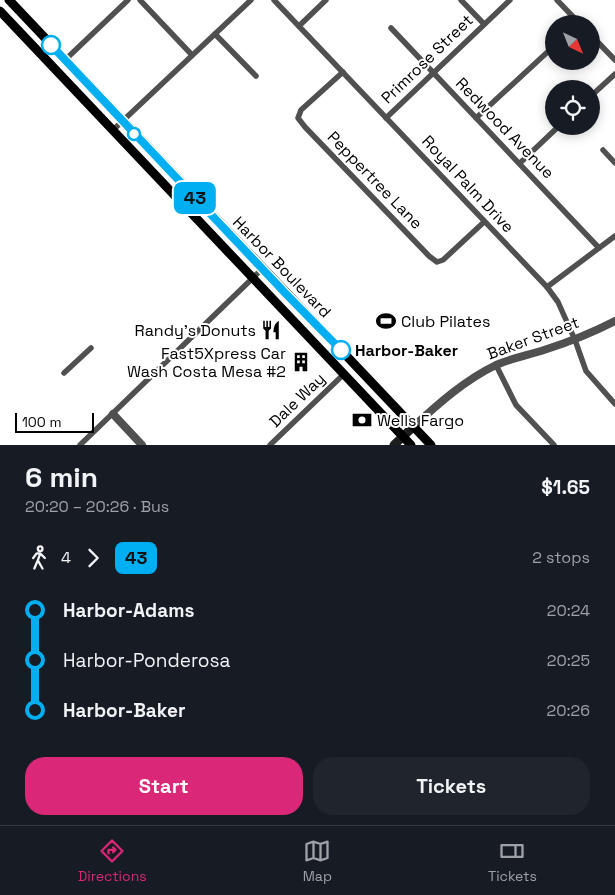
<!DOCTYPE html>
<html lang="en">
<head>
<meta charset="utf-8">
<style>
  body { margin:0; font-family:"Space Grotesk",sans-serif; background:#20242c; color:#f1f3f6; height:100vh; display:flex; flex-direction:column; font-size:19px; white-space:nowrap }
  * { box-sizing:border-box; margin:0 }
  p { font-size:16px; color:#9ea1a6 }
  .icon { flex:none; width:28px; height:28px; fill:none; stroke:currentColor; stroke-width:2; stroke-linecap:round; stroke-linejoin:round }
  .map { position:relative; height:445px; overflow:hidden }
  .panel { display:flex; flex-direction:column; background:#171b24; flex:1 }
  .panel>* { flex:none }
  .badge { padding:0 10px; border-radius:8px; font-size:18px; line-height:32px }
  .needle { width:32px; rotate:137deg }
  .tools { position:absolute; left:545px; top:15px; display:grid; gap:10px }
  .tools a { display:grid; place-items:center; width:55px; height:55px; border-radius:50%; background:#171b24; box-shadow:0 2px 12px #0003; font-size:25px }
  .scale { position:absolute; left:15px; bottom:12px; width:79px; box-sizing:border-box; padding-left:5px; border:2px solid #000; border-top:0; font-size:14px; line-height:18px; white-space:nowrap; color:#000; -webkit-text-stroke:4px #fff; paint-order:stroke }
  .map>.badge { position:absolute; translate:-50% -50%; box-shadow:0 0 0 2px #fff }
  .legs { display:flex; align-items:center; gap:8px; height:55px; padding:0 25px; font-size:16px }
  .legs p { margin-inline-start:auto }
  .overview { display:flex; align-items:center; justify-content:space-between; height:85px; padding:0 25px }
  h1 { font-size:28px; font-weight:700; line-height:38px }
  .cta { display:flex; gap:10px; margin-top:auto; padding:10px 25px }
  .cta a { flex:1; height:58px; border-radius:20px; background:#db2777; color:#fff; font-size:20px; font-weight:700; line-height:58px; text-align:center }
  .cta a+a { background:#20242c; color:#f1f3f6 }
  ul { padding:0 25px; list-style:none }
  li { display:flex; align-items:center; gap:18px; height:50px; font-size:19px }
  li i { display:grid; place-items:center; width:8px; height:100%; margin:0 6px; background:currentColor }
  li i::after { content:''; width:12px; height:12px; margin:-6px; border:4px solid; border-radius:50%; background:#171b24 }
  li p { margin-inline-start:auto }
  li:first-child i { background:linear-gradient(#0000 50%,currentColor 0) }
  li:last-child i { background:linear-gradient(currentColor 50%,#0000 0) }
  .menu { display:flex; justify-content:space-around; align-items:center; height:70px; border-top:1px solid #363941; background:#171b24; font-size:14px; color:#9ea1a6 }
  .menu a { display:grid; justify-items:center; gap:2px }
  .menu .selected { color:#db2777 }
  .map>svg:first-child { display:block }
</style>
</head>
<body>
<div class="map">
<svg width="615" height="445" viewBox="0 0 615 445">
  <rect width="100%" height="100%" fill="#fff"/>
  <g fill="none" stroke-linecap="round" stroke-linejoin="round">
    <g stroke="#505050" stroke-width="5.5">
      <polyline points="140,0 192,55"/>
      <polyline points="274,0 547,287 558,302 575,340 586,371 615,404"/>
      <polyline points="461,0 484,24"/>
      <polyline points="557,0 580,24"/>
      <polyline points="299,26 326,0"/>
      <polyline points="391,28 599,248"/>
      <polyline points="215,34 256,76"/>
      <polyline points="591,35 615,60"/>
      <polyline points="65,60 128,0"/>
      <polyline points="343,72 301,110 298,118 305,127 429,256 437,262 443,260 484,222"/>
      <polyline points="591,96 615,74"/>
      <polyline points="386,118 510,0"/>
      <polyline points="476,118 554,46"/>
      <polyline points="113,130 251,0"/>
      <polyline points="603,150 615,163"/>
      <polyline points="520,163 559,126"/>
      <polyline points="547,287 615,236"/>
      <polyline points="496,365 516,405 554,445"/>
      <polyline points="64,373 91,348"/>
      <polyline points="80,445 262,269"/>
      <polyline points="270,445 344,374"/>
    </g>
    <g stroke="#505050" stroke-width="8">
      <polyline points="113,414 142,445"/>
      <path d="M413,427C439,403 465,380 496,365C512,358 528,355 544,350C569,342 592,333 615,321"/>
    </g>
    <polyline stroke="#1d1d1d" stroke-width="9" points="394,445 413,427"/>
    <g stroke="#000" stroke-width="9">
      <polyline points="9,0 431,445"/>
      <polyline points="0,11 411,445"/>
    </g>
  </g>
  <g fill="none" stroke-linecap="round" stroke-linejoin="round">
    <defs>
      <polyline id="line-1" points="51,45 288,296 341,350"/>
    </defs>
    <use href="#line-1" stroke="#fff" stroke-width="11"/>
    <use href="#line-1" stroke="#00aff2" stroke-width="8"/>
  </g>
  <defs>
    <symbol id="stadium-bare" viewBox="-9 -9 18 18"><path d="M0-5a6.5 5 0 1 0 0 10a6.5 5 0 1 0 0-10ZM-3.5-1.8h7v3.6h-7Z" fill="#000" stroke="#fff" stroke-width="2.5" paint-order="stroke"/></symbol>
    <symbol id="restaurant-bare" viewBox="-9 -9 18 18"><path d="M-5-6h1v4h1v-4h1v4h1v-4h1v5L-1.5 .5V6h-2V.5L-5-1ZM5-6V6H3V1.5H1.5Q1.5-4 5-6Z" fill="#000" stroke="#fff" stroke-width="2.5" paint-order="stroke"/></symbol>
    <symbol id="building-bare" viewBox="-9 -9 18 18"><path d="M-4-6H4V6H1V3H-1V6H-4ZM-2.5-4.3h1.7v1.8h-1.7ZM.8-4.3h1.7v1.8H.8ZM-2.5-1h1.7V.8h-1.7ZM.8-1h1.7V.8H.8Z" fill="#000" stroke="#fff" stroke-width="2.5" paint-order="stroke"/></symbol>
    <symbol id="bank-bare" viewBox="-9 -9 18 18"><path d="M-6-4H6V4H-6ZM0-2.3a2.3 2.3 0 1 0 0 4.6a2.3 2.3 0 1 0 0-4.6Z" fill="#000" stroke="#fff" stroke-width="2.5" paint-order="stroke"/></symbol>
  </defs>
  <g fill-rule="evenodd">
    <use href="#stadium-bare" x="372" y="307" width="28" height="28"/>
    <use href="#restaurant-bare" x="257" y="316" width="28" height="28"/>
    <use href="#building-bare" x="287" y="348" width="28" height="28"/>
    <use href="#bank-bare" x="348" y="406" width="28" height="28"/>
  </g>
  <g fill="#fff" stroke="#00aff2" stroke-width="2.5">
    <circle cx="51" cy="45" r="9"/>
    <circle cx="134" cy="134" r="6"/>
    <circle cx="341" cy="350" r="9"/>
  </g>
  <g text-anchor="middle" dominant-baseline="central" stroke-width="4" stroke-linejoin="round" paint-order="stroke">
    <g font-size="16" fill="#000" stroke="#fff">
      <text transform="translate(427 59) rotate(-44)">Primrose Street</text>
      <text transform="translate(505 128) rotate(46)">Redwood Avenue</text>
      <text transform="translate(375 180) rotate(46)">Peppertree Lane</text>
      <text transform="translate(468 184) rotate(47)">Royal Palm Drive</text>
      <text transform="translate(282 267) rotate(46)">Harbor Boulevard</text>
      <text transform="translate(533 338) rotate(-20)">Baker Street</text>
      <text transform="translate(297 400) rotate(-44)">Dale Way</text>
    </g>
    <g font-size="16" fill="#000" stroke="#fff" text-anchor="start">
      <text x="401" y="321">Club Pilates</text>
      <text x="256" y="330" text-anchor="end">Randy's Donuts</text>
      <text x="286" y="353" text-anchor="end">Fast5Xpress Car<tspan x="286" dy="18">Wash Costa Mesa #2</tspan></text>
      <text x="377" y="420">Wells Fargo</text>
    </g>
    <g font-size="16" font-weight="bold" fill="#000" stroke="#fff" text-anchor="start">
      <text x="355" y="350">Harbor-Baker</text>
    </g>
  </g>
</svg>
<div class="tools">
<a><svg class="needle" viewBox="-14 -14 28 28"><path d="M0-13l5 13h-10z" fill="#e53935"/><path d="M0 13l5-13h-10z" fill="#9ea1a6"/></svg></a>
<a><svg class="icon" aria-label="locate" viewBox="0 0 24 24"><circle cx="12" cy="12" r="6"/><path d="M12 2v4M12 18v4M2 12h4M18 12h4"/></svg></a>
</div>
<div class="scale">100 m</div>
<b class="badge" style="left:195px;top:198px;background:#00aff2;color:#111">43</b>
</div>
<section class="panel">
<div class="overview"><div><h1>6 min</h1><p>20:20 – 20:26 · Bus</p></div><b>$1.65</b></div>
<div class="legs"><svg class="icon" aria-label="walk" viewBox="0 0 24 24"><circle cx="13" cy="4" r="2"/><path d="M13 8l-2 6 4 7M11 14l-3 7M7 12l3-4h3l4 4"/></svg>4<svg class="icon" aria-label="forward" viewBox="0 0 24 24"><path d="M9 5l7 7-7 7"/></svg><b class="badge" style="background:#00aff2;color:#111">43</b><p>2 stops</p></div>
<ul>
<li><i style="color:#00aff2"></i><b>Harbor-Adams</b><p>20:24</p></li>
<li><i style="color:#00aff2"></i><span>Harbor-Ponderosa</span><p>20:25</p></li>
<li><i style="color:#00aff2"></i><b>Harbor-Baker</b><p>20:26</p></li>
</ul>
<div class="cta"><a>Start</a><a>Tickets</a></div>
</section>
<nav class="menu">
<a class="selected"><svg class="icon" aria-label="directions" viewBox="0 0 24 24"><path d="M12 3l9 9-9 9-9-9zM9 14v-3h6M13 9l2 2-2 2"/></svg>Directions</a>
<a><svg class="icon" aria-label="map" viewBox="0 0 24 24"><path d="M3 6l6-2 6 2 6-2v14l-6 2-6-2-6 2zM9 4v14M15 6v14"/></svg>Map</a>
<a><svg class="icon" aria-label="tickets" viewBox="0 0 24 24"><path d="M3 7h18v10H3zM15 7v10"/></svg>Tickets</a>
</nav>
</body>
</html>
